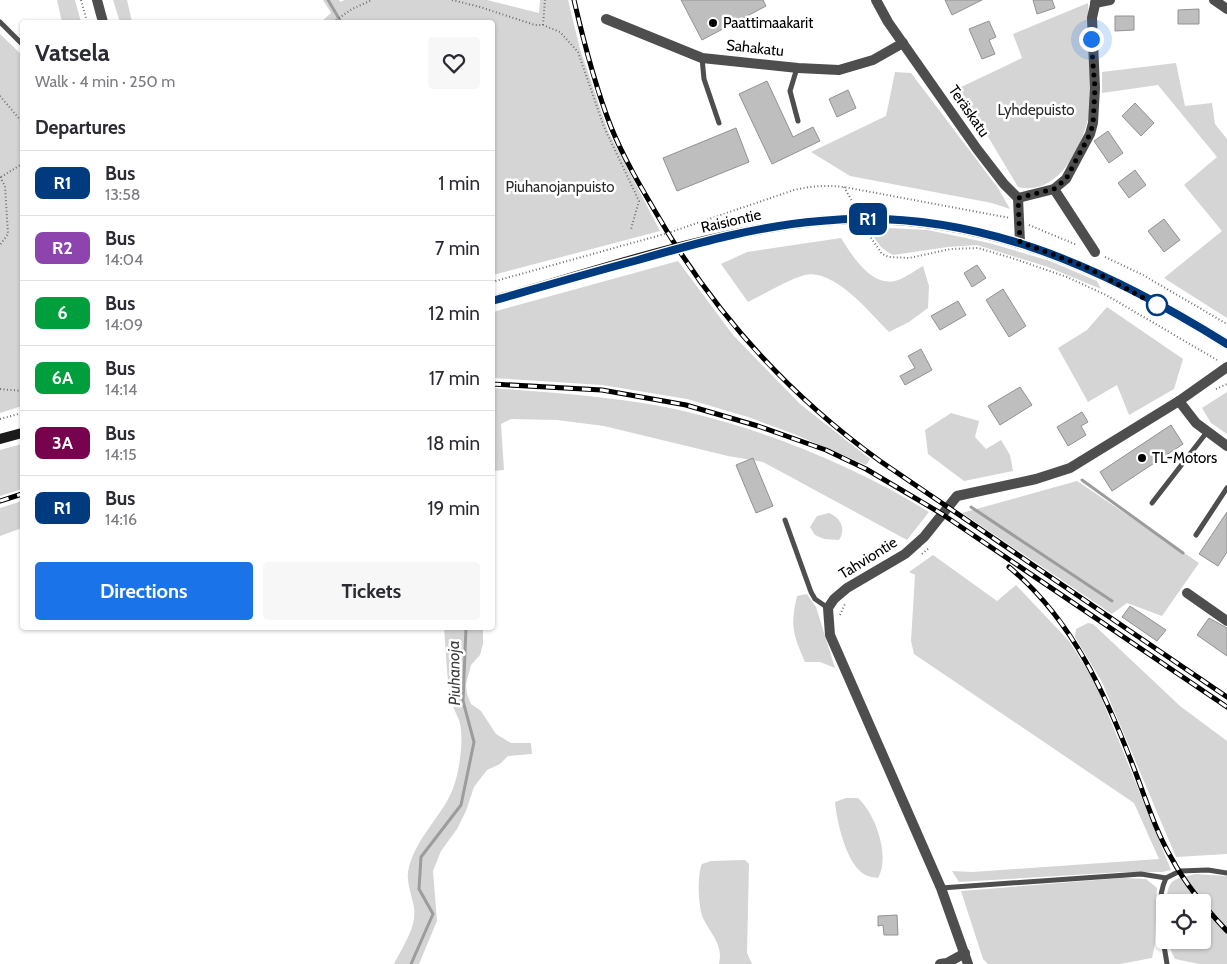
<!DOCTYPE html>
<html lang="en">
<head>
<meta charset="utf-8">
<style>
  body { margin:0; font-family:Cabin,sans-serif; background:#f7f7f7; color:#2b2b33; height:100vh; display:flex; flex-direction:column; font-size:19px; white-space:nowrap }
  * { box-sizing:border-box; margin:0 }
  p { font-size:16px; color:#7c7c81 }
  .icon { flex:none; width:28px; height:28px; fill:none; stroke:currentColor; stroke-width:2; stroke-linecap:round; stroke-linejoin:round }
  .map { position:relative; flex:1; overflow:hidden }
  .drawer { position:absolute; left:20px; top:20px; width:475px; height:610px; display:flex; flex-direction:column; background:#fff; border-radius:5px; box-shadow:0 1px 4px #0004 }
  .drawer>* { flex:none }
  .badge { padding:0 10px; border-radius:8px; font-size:18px; line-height:32px }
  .buttons { position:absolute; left:1156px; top:894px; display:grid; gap:10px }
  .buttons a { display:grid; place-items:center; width:55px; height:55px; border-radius:5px; background:#fff; box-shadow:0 1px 4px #0004; font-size:25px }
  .you { position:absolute; width:25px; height:25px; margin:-12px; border:4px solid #fff; border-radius:50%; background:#1a73e8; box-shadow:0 0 0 8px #1a73e833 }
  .map>.badge { position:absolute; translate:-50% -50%; box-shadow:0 0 0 2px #fff }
  h2 { padding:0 15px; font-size:19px; line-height:45px }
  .round { display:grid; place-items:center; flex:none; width:52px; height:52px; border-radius:5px; background:#f7f7f7 }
  .summary { display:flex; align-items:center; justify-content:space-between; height:85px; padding:0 15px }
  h1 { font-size:24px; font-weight:700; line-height:38px }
  .primary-button { display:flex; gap:10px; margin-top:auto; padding:10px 15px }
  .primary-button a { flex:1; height:58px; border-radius:5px; background:#1a73e8; color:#fff; font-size:20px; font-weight:700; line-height:58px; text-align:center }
  .primary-button a+a { background:#f7f7f7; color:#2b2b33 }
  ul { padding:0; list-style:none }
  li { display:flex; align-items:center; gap:15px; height:65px; padding:0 15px; border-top:1px solid #e1e1e2 }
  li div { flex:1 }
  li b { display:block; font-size:19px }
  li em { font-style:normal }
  li .badge { min-width:55px; font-weight:700; text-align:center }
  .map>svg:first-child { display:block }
</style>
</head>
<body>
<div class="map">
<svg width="1227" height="964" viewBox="0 0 1227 964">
  <rect width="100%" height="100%" fill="#fff"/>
  <g fill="#d5d5d5">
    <polygon points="57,0 75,0 81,22 62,22"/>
    <polygon points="113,0 127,0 132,22 120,22"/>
    <polygon points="323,0 339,0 340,2 345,0 487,0 539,13 540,0 568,0 580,49 608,131 660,231 493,275 492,22 321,22 331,13"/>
    <path d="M1088,3C1089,27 1089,50 1090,73C1090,88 1092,105 1088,119C1080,151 1057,196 1018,187L959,88L1022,58L1013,34Z"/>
    <polygon points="0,34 22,55 22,406 0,413"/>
    <polygon points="1176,63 1185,106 1212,103 1215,124 1227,139 1227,318 1164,278 1222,231 1184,185 1217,157 1158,85 1102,93 1102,72"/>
    <polygon points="895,72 911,73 998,188 1010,209 992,203 850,176 811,152 886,116"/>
    <path d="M868,227L928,230L989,243L1050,261L1097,281L1101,289L1048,267L977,245L948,247L893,255C880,249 875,239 868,227Z"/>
    <path d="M841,238C852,256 873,289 898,280C907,277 915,270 923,266L929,286L928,308L909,322L889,332C871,314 834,268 805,275C787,280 765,294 748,302L721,264L747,252Z"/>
    <polygon points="678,261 733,335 800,404 870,459 866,465 794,434 748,417 687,399 602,385 493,378 493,312"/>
    <polygon points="1107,307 1183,359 1174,389 1129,415 1117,385 1088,402 1058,348 1087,330"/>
    <path d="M492,388C556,393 626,397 688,412C773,433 855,466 929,512L907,540L763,462L728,456L604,426L557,420L511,419L501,424L504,470L493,471Z"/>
    <polygon points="1227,392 1227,434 1211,423 1202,408"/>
    <polygon points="951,413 979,421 975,437 986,449 1001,440 1010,455 1013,471 964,481 928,454 925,430"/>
    <polygon points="22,444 22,489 0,496 0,450"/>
    <polygon points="1077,481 1199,563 1162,616 1127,603 1112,614 962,513"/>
    <polygon points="22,501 22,528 0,536 0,508"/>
    <path d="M829,513C841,518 846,529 839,540L824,539L815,535L810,527L817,516Z"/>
    <polygon points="933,555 997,601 1016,585 1069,641 1095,682 1171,870 1162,872 1123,872 959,882 952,871 973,872 1159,859 1134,803 914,654 911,641 915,575 909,572"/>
    <path d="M807,594L816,607L835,668L820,662H805C793,634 790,626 797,596Z"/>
    <polygon points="1088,623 1093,624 1180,706 1227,741 1227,854 1176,857 1102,682 1075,637 1076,629"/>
    <path d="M444,628H483V644L480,655L471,665L466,684L467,694L471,704L481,711L496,734L511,743H531L532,754L508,756L500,764L487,770L474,787L466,811L457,829L441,851L433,871L437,921L419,964H394C402,948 417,927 414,908C412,894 405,881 409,867C416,838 441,817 452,791C459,775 465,737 459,720C454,709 450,700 449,688C446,668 446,648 444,628Z"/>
    <path d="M846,798H858C875,813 891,857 878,878C871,877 865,876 860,871C845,857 837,822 835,802Z"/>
    <path d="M745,860L749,864L747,953L752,964H719C724,945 710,933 703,918C698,906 697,875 702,864L711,861Z"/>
    <path d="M1195,874L1227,876V964H1199L1175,959L1166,940H1202V902H1166C1169,878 1172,880 1195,874Z"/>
    <polygon points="1122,878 1146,879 1157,888 1155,944 1152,958 1120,964 988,964 983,959 961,891"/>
  </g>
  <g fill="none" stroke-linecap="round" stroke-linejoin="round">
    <g stroke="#9c9c9c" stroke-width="3">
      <polyline points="328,0 341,22"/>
      <polyline points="1082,480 1183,553"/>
      <polyline points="971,507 1112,601"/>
      <polyline points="411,964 433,914 419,889 421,857 461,805 474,742 463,701 466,628"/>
    </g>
  </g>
  <g fill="#bebebe" stroke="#929292">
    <polygon points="681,0 763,0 766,6 702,40"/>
    <polygon points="945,0 982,0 952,15"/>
    <polygon points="1033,0 1052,0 1055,8 1037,14"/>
    <polygon points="1199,9 1199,24 1178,24 1178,10"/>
    <polygon points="1115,16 1134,16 1134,30 1115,31"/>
    <polygon points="989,21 996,37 989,40 995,54 982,59 969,29"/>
    <polygon points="767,81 793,137 813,127 820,141 772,164 739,94"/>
    <polygon points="848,90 856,108 837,117 829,99"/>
    <polygon points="1135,103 1154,123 1141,136 1122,116"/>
    <polygon points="736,128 749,162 677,191 663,158"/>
    <polygon points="1108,131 1123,153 1109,163 1094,141"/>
    <polygon points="1135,170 1146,185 1129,198 1118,183"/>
    <polygon points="1164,219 1180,240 1164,252 1148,231"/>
    <polygon points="977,265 986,278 972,287 964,273"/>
    <polygon points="1003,289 1026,326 1009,337 986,300"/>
    <polygon points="958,301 966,315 940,330 931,316"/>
    <polygon points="921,349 932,370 905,385 900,376 915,368 908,356"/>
    <polygon points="1020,387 1032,405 1000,425 988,406"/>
    <polygon points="1082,412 1088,422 1081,426 1086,435 1068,446 1057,427"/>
    <polygon points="1171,425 1183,444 1112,491 1100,472"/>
    <polygon points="753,458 773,506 756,513 736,465"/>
    <polygon points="1227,512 1227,552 1218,566 1199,554"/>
    <polygon points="1130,606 1166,630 1157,641 1122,617"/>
    <polygon points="1209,618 1227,628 1227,656 1197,635"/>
    <polygon points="897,915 898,935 884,935 883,925 878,926 878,916"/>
  </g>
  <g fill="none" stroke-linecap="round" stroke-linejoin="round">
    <g stroke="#707070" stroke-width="2" stroke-dasharray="1 2.5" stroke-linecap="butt">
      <polyline points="81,0 87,22"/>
      <polyline points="452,0 480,7 535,25 543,25 560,32 578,52 604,127 639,201 631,229"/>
      <polyline points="333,22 352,9 372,0"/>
      <polyline points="543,25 545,0"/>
      <polyline points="0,96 22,122"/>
      <polyline points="0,177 5,186 8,234 0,245"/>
      <polyline points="1,177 22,164"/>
      <polyline points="844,187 856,208"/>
      <polyline points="1029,225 1077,245"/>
      <polyline points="867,232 882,254 889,257 909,258 951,249 978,248 1012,258 1067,277 1106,295 1217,360"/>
      <polyline points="1105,257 1143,275 1227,324"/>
      <path d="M492,282L668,233L794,190C811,186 826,185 844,187L1010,218"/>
      <polyline points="0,389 22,391"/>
      <polyline points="1216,389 1227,384"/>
      <polyline points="0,419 22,413"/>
      <polyline points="922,554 930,547"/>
      <polyline points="840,615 845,604"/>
    </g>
    <g stroke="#4e4e4e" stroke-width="5">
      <polyline points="0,22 22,44"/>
      <polyline points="702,58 704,79 719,123"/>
      <polyline points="797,68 790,91 798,121"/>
      <polyline points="1152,503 1207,432"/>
      <polyline points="785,520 811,592 815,599 828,608"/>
      <polyline points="1196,535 1227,488"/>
      <path d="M1166,878C1154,904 1163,937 1167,964"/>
      <polyline points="941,888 1141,874 1166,878 1180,871 1208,870 1227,873"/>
    </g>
    <g stroke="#4e4e4e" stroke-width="10">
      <polyline points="876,0 888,22 977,149 1004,184 1018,198 1020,242"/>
      <polyline points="1214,0 1227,9"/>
      <polyline points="1095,3 1110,0"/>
      <polyline points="606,19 702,58 798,68 839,70 873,60 903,43"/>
      <polyline points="1054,189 1095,252"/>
      <polyline points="1018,198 1054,189 1066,179 1090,134 1093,123 1095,88 1092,18 1096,0"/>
      <polyline points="1179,401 1196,423 1227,446"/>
      <polyline points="1187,593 1227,621"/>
      <polyline points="940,964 947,963 965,953"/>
      <polyline points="968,964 941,888 830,635 828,608 834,599 847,588 905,554 924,537 957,496 1036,479 1070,468 1179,401 1227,367"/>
    </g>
    <polyline stroke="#4e4e4e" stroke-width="10" points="97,0 103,22"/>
    <g stroke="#1b1b1b" stroke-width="10">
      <path d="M492,301C597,271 712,231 820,221C971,207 1102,266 1227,344"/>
      <polyline points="0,439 22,433"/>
    </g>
    <defs>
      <g id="rail">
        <path d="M574,0C584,43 595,86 611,127C626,164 648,199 668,233C724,324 794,399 880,461L1227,697"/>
        <polyline points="492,384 602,390 686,405 758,426 826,450 866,469 942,514 1227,707"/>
        <polyline points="0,501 22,494"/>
        <path d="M1009,567C1073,620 1106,695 1135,771C1146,800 1156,832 1172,859C1186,885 1207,910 1227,931"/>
      </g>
    </defs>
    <use href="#rail" stroke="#000" stroke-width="5"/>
    <use href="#rail" stroke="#fff" stroke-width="3" stroke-dasharray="9" stroke-linecap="butt"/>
  </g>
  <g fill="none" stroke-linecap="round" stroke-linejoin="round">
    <defs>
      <path id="line" d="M492,301C541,287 589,273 638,260C697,243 758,226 820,221C970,206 1102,266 1227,344"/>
    </defs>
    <use href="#line" stroke="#fff" stroke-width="11"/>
    <use href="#line" stroke="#003b80" stroke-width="8"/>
    <polyline stroke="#000" stroke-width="5" stroke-dasharray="0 9" points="1091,39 1095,88 1093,124 1090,134 1066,179 1054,189 1018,198 1020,242 1086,267 1157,305"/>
  </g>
  <g fill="#000" stroke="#fff" stroke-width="2">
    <circle cx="713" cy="23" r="5"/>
    <circle cx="1142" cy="458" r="5"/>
  </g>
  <circle fill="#fff" stroke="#003b80" stroke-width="2.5" cx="1157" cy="305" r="10"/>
  <g text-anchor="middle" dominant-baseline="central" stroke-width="5" stroke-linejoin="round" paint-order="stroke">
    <g font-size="15" fill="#000" stroke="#fff" text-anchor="start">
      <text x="723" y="23">Paattimaakarit</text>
      <text x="1152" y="458">TL-Motors</text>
    </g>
    <g font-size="15" fill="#000" stroke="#fff">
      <text transform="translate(755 48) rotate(6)">Sahakatu</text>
      <text transform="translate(969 111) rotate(55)">Teräskatu</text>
      <text transform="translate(731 221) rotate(-13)">Raisiontie</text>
      <text transform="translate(868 558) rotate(-32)">Tahviontie</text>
    </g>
    <g font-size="15" fill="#2c2c2c" stroke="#fff">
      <text x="1036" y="110">Lyhdepuisto</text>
      <text x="560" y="187">Piuhanojanpuisto</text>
    </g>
    <g font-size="16" font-style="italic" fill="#3d3d3d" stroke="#fff">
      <text transform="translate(454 673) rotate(-91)">Piuhanoja</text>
    </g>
  </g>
</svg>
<div class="buttons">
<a><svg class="icon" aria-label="locate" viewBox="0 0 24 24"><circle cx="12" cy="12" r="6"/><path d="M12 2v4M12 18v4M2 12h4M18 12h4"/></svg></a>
</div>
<div class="you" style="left:1091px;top:39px"></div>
<b class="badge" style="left:868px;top:219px;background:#003b80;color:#fff">R1</b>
<section class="drawer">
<div class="summary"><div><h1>Vatsela</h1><p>Walk · 4 min · 250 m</p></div><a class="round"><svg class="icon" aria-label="heart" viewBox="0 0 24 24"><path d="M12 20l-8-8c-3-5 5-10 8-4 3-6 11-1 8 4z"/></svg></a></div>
<h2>Departures</h2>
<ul>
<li><span class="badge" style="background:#003b80;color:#fff">R1</span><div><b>Bus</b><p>13:58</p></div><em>1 min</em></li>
<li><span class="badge" style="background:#8e44ad;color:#fff">R2</span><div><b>Bus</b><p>14:04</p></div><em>7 min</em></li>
<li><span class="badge" style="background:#009e3d;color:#fff">6</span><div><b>Bus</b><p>14:09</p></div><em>12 min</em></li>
<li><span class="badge" style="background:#009e3d;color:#fff">6A</span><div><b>Bus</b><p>14:14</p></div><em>17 min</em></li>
<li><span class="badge" style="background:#77034e;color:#fff">3A</span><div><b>Bus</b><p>14:15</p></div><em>18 min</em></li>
<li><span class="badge" style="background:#003b80;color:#fff">R1</span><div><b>Bus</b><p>14:16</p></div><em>19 min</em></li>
</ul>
<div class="primary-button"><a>Directions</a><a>Tickets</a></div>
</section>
</div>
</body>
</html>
